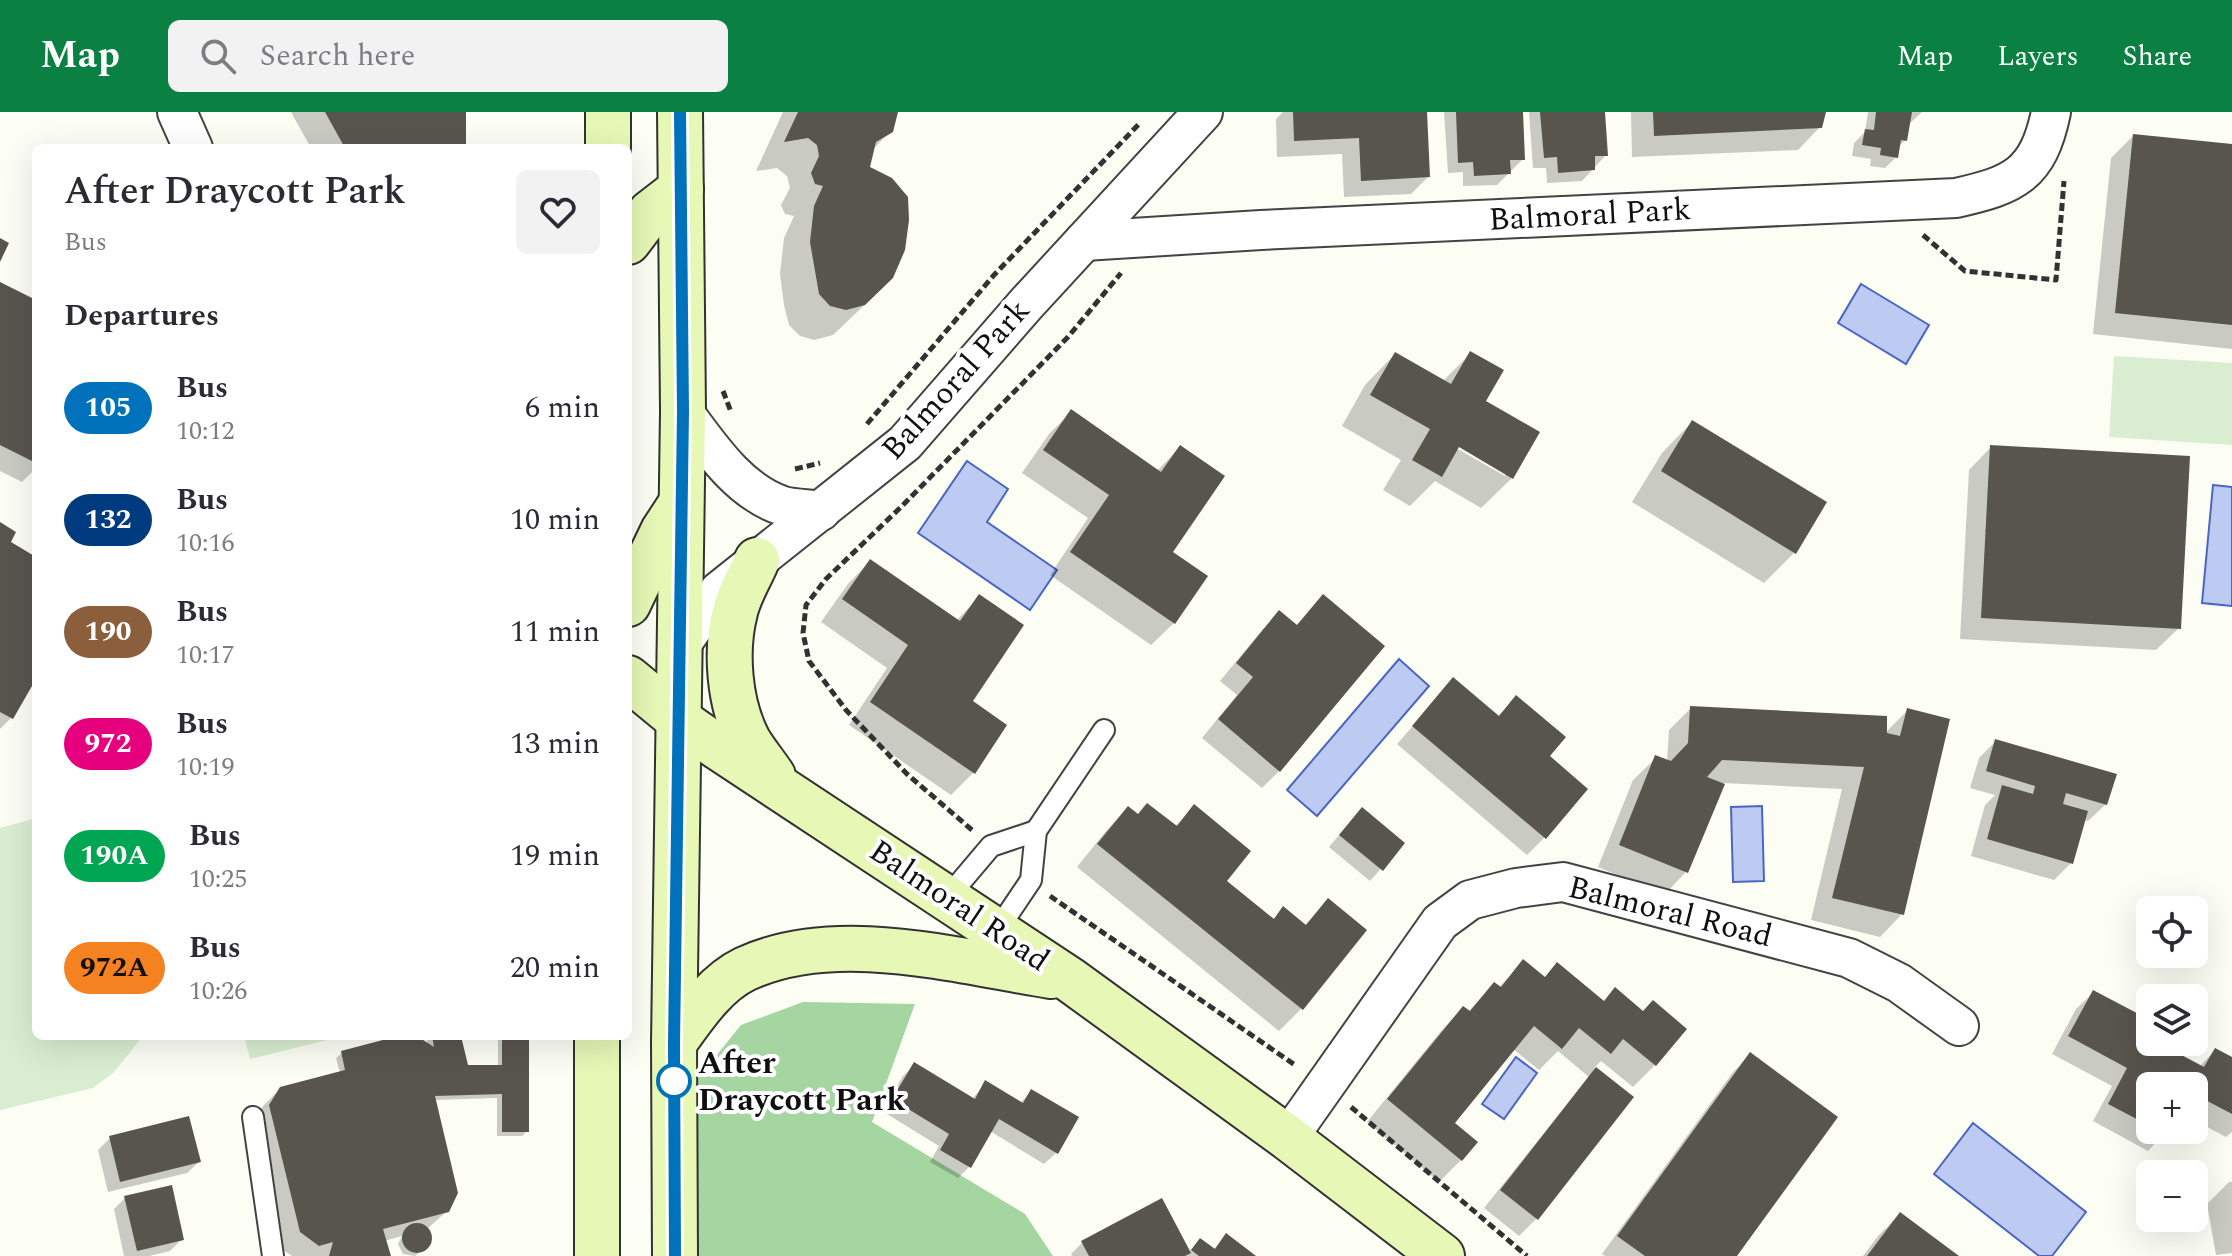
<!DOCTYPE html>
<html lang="en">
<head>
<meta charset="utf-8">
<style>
  body { margin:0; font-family:Spectral,serif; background:#f2f2f3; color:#2b2b33; height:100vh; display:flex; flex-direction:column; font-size:30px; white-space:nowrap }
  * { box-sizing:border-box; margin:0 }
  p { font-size:26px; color:#7c7c81 }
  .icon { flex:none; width:44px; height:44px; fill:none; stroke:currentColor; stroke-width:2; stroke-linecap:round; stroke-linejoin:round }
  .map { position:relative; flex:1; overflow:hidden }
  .panel { position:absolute; left:32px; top:32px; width:600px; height:896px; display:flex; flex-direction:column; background:#fff; border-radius:12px; box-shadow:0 8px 32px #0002 }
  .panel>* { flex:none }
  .badge { padding:0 16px; border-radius:26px; font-size:28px; line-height:52px }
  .tools { position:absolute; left:2136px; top:784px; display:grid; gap:16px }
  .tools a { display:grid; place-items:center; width:72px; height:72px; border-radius:12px; background:#fff; box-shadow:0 8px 32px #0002; font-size:40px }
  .map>.badge { position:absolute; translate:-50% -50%; box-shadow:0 0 0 4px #fff }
  h2 { padding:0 32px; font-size:30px; line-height:72px }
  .round { display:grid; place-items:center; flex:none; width:84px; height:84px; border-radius:12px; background:#f2f2f3 }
  .summary { display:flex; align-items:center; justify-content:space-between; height:136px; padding:0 32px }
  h1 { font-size:38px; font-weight:600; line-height:60px }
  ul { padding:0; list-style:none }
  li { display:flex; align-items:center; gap:24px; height:112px; padding:0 32px }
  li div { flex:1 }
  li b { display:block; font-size:30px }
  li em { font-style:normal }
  li .badge { min-width:88px; font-weight:700; text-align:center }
  header { display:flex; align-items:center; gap:48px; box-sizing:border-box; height:112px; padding:0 40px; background:#0b8043; color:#fff }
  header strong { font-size:38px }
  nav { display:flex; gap:44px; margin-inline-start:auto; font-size:28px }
  .search { width:560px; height:72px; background:#f2f2f3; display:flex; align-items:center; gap:20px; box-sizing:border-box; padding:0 28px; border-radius:12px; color:#7c7c81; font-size:30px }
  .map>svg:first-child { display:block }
</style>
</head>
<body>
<header>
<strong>Map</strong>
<div class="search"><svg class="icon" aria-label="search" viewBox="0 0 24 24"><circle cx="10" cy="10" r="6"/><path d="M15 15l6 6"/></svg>Search here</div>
<nav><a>Map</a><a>Layers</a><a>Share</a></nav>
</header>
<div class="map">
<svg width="2232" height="1144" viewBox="0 0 2232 1144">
  <rect width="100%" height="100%" fill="#fcfef4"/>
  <polygon fill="#a5d5a1" points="803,890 915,892 872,1010 1025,1102 1053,1144 696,1144 695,970 741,913"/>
  <g fill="#d9eed1">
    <polygon points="2114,244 2232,251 2232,333 2109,325"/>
    <polygon points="33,707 36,708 36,924 143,924 113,961 93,976 0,998 0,716"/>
    <polygon points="244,924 344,924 250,947"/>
  </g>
  <g fill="#bdcaf1" stroke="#4b66c0" stroke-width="2">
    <polygon points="1861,172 1929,213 1906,252 1838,211"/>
    <polygon points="967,349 1008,377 987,410 1057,458 1030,498 918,421"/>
    <polygon points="2213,373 2232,375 2232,494 2202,491"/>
    <polygon points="1399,547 1429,574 1317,704 1287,678"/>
    <polygon points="1762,694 1764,769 1733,770 1731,695"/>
    <polygon points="1516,945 1537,961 1504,1007 1482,992"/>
    <polygon points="1973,1011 2086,1100 2052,1144 2039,1144 1934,1062"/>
  </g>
  <g fill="#0003" fill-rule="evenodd">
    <polygon points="291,0 464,0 464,36 311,36"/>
    <polygon points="783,0 896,0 891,19 872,38 868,56 877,181 833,223 814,228 800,224 789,213 784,193 780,162 784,126 794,104 785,102 781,93 790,76 787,64 777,56 756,59"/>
    <polygon points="1283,0 1425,0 1428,65 1411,82 1344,85 1342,42 1277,45 1276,7"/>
    <polygon points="1444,0 1521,0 1523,47 1497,73 1463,74 1463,60 1448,61"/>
    <polygon points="1529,0 1603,0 1606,43 1582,69 1547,71 1546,56 1533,56"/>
    <polygon points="1631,0 1824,0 1820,15 1798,38 1632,45"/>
    <polygon points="1868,0 1922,0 1908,13 1905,28 1898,35 1896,45 1885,56 1870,54 1871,47 1852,44 1854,31 1865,20"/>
    <polygon points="2133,24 2232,34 2232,237 2093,222 2111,46"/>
    <polygon points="0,172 36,190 36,356 22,370 0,359"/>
    <path d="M1395,242L1443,269L1470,242L1484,290L1512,366L1481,396L1435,369L1410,394L1383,378L1401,348L1342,314L1365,273ZM1451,329L1505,360V364L1449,332Z"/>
    <polygon points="1071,300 1157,359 1180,335 1171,440 1174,511 1151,533 1050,463 1088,406 1022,361 1049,322"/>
    <polygon points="1692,310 1794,441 1764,471 1632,390 1662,341"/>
    <polygon points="1991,335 2179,516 2156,538 1960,527 1969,358"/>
    <polygon points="0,412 8,431 36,447 36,563 11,606 0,617"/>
    <polygon points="870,449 956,509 979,485 970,590 1005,614 973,661 951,683 849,613 887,556 821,510 848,472"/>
    <polygon points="1323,485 1279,659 1262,676 1202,626 1237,583 1220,569 1262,518 1279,501 1295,515"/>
    <polygon points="1453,568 1497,605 1516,586 1547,645 1544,726 1527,743 1397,632"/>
    <polygon points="1691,596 1885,621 1907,599 1902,802 1880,825 1811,808 1842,677 1723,671 1686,760 1664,783 1598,755 1633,668 1656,646 1667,650 1669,618"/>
    <polygon points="1996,629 2106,692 2088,709 2083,708 2071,751 2054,768 1971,744 1985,693 1995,683 1970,676 1979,646"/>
    <polygon points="1195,695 1224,769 1272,808 1283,797 1304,814 1328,789 1365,818 1301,897 1279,919 1077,755 1106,719 1128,696 1137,703 1174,715"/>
    <polygon points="1351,709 1403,732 1370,769 1329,735"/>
    <polygon points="1524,850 1544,867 1558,853 1655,953 1633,975 1601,949 1594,956 1631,985 1536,1107 1519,1124 1484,1096 1589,965 1558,939 1539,958 1513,937 1452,1012 1461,1048 1439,1070 1367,1010 1441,919 1463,896 1468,900 1494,872 1498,876"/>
    <polygon points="2094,880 2150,910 2150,930 2199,955 2215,938 2232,948 2232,1020 2226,1025 2194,1008 2194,974 2150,974 2150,1018 2167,1018 2148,1039 2093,1009 2112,974 2052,942 2076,897"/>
    <polygon points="406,924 413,924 428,934 426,924 459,924 466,955 498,955 498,925 527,924 527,1019 522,1024 497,1024 497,986 434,988 447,1099 426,1118 430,1127 427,1134 415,1144 403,1142 398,1132 402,1124 384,1129 389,1144 292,1144 283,1138 253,1012 263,994 281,976 340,961 336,946 342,941"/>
    <polygon points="1750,943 1735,1144 1605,1144 1602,1142 1733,960"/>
    <polygon points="915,953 972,987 986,971 1020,991 1032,979 1056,1041 1044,1052 990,1019 969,1055 958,1066 930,1050 939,1034 882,999 903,964"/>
    <polygon points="110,1026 199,1050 187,1061 108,1080 98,1038"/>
    <polygon points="2229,1070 2232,1070 2232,1141 2216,1143 2207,1092"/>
    <polygon points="125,1086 182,1127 170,1139 149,1144 124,1144 114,1097"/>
    <polygon points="1900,1102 1956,1144 1863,1144 1878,1124"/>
    <polygon points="1226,1124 1253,1144 1072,1144 1071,1142 1083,1130 1189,1140 1201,1129 1213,1138"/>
  </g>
  <g fill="#58554d">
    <polygon points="325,0 466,0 466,36 345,36"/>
    <polygon points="798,0 898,0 893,20 876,30 870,55 892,66 908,85 909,108 905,138 893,166 865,193 846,198 830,194 819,182 810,130 814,94 823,74 815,72 811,61 819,44 817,33 808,26 784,30"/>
    <polygon points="1293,0 1427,0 1430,65 1361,69 1359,26 1294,29"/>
    <polygon points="1456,0 1523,0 1525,48 1510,48 1511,62 1474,64 1473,50 1458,51"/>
    <polygon points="1540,0 1605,0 1608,44 1595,44 1595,58 1558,61 1557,45 1544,46"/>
    <polygon points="1653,0 1826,0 1822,16 1654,24"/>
    <polygon points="1876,0 1912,0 1907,29 1901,28 1898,46 1880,43 1881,36 1862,33 1865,17 1874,18"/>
    <polygon points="2133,22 2232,32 2232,213 2115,201"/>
    <polygon points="0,126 9,131 0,150"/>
    <polygon points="0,170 36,188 36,351 0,333"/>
    <polygon points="1470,239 1504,258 1486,289 1540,320 1513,367 1459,335 1442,365 1412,348 1430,317 1370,283 1395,240 1451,272"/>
    <polygon points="1071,297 1161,360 1180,333 1225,364 1173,440 1208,464 1175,512 1070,440 1109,383 1043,338"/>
    <polygon points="1692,308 1827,390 1796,442 1661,359"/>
    <polygon points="1990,333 2190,344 2181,517 1981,506"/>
    <polygon points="0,410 16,420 11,430 36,445 36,567 13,607 0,600"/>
    <polygon points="870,447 960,509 979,482 1024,513 973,589 1007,613 975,662 870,590 908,533 842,487"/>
    <polygon points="1323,482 1385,534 1280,660 1218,607 1253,565 1236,551 1279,498 1297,513"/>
    <polygon points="1453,565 1499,604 1516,583 1566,625 1550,644 1588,677 1546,727 1412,614"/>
    <polygon points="1690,594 1887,604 1887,621 1900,624 1907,596 1950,607 1904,803 1832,786 1864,655 1722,648 1707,665 1725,672 1688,761 1619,733 1655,643 1671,649 1688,631"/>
    <polygon points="1995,627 2117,662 2107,693 2066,681 2063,692 2088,699 2073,752 1987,727 2002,673 2033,682 2035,674 1986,659"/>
    <polygon points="1147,691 1177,714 1194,692 1251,739 1227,769 1274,807 1283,794 1306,813 1328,786 1367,818 1303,898 1097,732 1128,694 1138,702"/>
    <polygon points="1362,695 1405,731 1383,759 1339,723"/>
    <polygon points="1523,847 1545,865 1557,850 1604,889 1615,875 1643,899 1653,888 1687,917 1656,954 1623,927 1611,942 1579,916 1562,937 1534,914 1455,1011 1478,1030 1462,1049 1387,987 1463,894 1470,899 1494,870 1501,875"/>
    <polygon points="2093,878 2150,908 2150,930 2157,930 2204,955 2215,936 2232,945 2232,1002 2194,982 2194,974 2150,974 2150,1014 2108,992 2127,956 2068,924"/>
    <polygon points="398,924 417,924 434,935 432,924 461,924 468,953 502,953 502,924 529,924 529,1020 502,1020 502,982 435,984 458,1081 449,1100 383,1117 391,1144 329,1144 333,1130 319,1134 300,1120 269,993 280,975 345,958 341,939"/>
    <polygon points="1750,940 1838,1005 1737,1144 1645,1144 1617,1124"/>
    <polygon points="914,950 975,987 985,968 1023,991 1031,977 1079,1005 1058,1042 999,1007 971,1056 940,1038 949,1022 892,987"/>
    <polygon points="1596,955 1634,985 1538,1108 1500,1078"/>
    <polygon points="189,1004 201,1050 120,1070 109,1024"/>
    <polygon points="172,1073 184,1128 137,1139 124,1084"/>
    <polygon points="1162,1086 1191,1141 1185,1144 1089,1144 1081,1129"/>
    <polygon points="1900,1100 1959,1144 1867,1144"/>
    <circle cx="417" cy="1126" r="15"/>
    <polygon points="1226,1121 1256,1144 1199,1144 1191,1138 1200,1126 1215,1137"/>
  </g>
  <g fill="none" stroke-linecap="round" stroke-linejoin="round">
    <defs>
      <g id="lane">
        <polyline points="947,786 991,734 1036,719"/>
        <polyline points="996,820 1031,768 1036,719 1104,618"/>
        <polyline points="253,1005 273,1144"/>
      </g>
      <g id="street">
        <polyline points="177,0 193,36"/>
        <path d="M1084,129L1261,118L1956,86C2014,73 2038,63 2051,0"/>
        <path d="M683,299C709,334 739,380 783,394C795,397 809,397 821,399"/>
        <polyline points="680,534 719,479 905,331 1027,191 1203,0"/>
        <polyline points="1288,1026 1440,810 1470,788 1516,776 1563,770 1849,846 1899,871 1959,914"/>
      </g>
      <g id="secondary">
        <polyline points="608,36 608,0"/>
        <polyline points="628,130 650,101 681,77"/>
        <path d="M757,448C750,465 739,482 735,500C725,539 729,591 748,628C755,640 765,652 773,664"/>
        <polyline points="628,492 663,419 680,393"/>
        <polyline points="628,566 679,608 719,636 1069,867 1288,1026 1442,1144"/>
        <path d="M674,931C693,905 714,872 745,857C836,815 956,849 1051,864"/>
        <polyline points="597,1144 597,924"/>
        <polyline points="675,1144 674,931 683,299 680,0"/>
      </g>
    </defs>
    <use href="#lane" stroke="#434343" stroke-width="24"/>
    <use href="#street" stroke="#434343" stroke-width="42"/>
    <use href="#secondary" stroke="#323232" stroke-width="48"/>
    <g stroke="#323232" stroke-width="5" stroke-dasharray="8 4" stroke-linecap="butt">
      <polyline points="1923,123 1965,159 2056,168 2064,69"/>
      <polyline points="723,279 731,300"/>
      <polyline points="867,312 994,163 1140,11"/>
      <polyline points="795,357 820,351"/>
      <polyline points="972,718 907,662 846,598 809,549 803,521 806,493 826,467 901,395 1068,225 1121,161"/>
      <polyline points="1050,784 1295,953"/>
      <polyline points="1351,995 1527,1144"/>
    </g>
    <use href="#lane" stroke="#fff" stroke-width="20"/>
    <use href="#street" stroke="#fff" stroke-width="38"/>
    <use href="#secondary" stroke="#e6f7b6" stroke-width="44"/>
  </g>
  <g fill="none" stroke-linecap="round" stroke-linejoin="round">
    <defs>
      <polyline id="line" points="675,1144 674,931 683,299 680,0"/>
    </defs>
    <use href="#line" stroke="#fff" stroke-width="18"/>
    <use href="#line" stroke="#0072bc" stroke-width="12"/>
  </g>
  <circle fill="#fff" stroke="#0072bc" stroke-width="4" cx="674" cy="969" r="16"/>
  <g text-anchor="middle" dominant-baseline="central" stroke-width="8" stroke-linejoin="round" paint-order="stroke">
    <g font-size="32" fill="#101010" stroke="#fff">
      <text transform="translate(1590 103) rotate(-3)">Balmoral Park</text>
      <text transform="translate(956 268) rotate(-48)">Balmoral Park</text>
      <text transform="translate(959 794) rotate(34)">Balmoral Road</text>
      <text transform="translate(1670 800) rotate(14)">Balmoral Road</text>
    </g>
    <g font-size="32" font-weight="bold" fill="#101010" stroke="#fff" text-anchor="start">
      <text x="698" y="951">After<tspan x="698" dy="37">Draycott Park</tspan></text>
    </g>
  </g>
</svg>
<div class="tools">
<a><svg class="icon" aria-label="locate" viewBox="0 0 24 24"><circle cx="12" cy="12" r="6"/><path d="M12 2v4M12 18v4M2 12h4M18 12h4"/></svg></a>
<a><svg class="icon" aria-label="layers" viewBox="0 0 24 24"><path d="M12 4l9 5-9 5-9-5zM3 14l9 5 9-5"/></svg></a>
<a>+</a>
<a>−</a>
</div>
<section class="panel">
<div class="summary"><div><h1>After Draycott Park</h1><p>Bus</p></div><a class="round"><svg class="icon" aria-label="heart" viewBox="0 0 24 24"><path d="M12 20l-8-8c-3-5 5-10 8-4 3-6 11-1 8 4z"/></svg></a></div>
<h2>Departures</h2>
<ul>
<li><span class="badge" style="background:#0072bc;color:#fff">105</span><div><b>Bus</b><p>10:12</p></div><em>6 min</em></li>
<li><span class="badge" style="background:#003b80;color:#fff">132</span><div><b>Bus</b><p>10:16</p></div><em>10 min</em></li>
<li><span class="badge" style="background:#8b5e3c;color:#fff">190</span><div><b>Bus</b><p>10:17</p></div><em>11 min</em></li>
<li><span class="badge" style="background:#e6007e;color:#fff">972</span><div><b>Bus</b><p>10:19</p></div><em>13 min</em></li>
<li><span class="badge" style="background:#00a651;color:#fff">190A</span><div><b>Bus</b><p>10:25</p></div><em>19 min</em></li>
<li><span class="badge" style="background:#f58220;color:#111">972A</span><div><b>Bus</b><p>10:26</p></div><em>20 min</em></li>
</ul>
</section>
</div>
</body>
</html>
